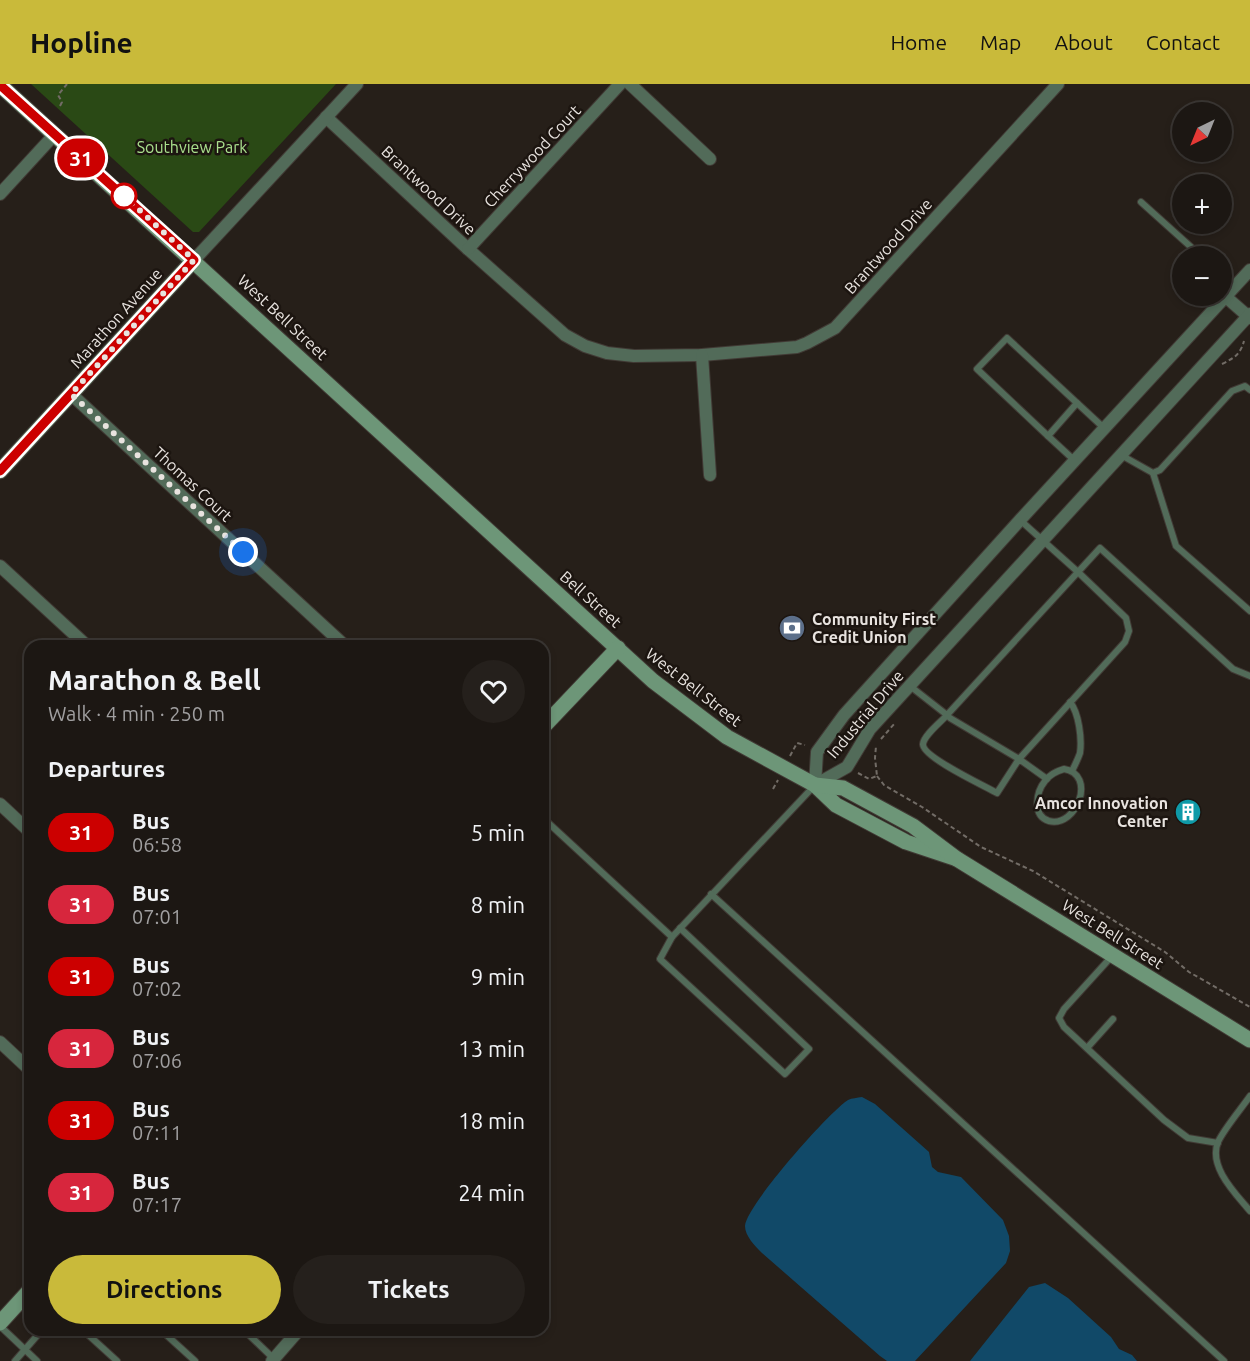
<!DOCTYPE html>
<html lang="en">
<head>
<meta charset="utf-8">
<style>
  body { margin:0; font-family:Ubuntu,sans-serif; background:#25201c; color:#f1f3f6; height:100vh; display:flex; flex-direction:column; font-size:22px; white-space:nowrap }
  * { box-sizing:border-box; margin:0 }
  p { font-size:20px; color:#a09fa0 }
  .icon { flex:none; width:33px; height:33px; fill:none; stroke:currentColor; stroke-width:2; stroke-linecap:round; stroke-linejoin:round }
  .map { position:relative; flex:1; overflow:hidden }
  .drawer { position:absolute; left:24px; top:556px; width:525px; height:696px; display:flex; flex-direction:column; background:#1c1713; border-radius:18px; box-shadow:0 3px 9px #0003,0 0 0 2px #3a3633 }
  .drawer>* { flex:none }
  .badge { padding:0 12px; border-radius:20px; font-size:21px; line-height:39px }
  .needle { width:39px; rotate:223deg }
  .buttons { position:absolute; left:1172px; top:18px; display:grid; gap:12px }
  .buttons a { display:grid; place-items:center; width:60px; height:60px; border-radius:50%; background:#1c1713; box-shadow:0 3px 9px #0003,0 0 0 2px #3a3633; font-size:30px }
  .you { position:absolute; width:30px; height:30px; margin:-15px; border:4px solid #fff; border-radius:50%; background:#1a73e8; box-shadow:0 0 0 9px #1a73e833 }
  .map>.badge { position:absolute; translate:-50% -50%; box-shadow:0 0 0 3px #fff }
  h2 { padding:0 24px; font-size:22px; line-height:54px }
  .round { display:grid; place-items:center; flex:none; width:63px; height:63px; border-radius:32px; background:#25201c }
  .head { display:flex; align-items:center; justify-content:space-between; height:102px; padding:0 24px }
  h1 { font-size:28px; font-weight:700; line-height:45px }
  .cta { display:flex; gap:12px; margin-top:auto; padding:12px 24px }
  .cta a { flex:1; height:69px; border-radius:36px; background:#c9ba3a; color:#111; font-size:24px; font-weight:700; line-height:69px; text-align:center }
  .cta a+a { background:#25201c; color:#f1f3f6 }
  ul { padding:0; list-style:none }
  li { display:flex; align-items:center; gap:18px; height:72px; padding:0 24px }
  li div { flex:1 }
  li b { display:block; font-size:22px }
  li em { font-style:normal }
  li .badge { min-width:66px; font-weight:700; text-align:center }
  header { display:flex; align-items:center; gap:36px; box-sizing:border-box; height:84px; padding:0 30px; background:#c9ba3a; color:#111 }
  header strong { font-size:28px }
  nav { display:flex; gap:33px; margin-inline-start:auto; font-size:21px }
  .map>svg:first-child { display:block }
</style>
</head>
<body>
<header>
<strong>Hopline</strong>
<nav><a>Home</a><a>Map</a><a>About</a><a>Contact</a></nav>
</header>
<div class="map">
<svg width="1250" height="1277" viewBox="0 0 1250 1277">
  <rect width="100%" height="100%" fill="#261f19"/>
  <polygon fill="#2a4915" points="31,0 336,0 199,148 193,148"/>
  <g fill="#114968">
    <path d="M862,1013L875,1020L929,1068L932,1083L938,1088L961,1093L1003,1136L1009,1152L1010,1167L1006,1179L915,1277H887L880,1272L762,1169C755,1162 745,1152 745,1142C746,1122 829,1028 848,1016C852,1014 857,1014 862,1013Z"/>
    <polygon points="1045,1199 1068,1214 1111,1253 1119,1265 1132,1271 1137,1277 970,1277 1029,1203"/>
  </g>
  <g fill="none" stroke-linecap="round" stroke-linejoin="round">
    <defs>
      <g id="lane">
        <polyline points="1141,118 1201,172"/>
        <polyline points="1221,191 1234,203"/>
        <polygon points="1007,254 1077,319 1048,352 977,285"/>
        <polyline points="1077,319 1104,344"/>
        <polyline points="1048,352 1074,376"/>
        <polyline points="1121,371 1153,389 1160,386 1232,307 1245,302 1250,306"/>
        <polyline points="1153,389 1176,462 1250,527"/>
        <polyline points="1020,436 1078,488 1100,464 1233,585 1250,592"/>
        <path d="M910,602L947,631L950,634L1019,675L1125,558L1129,547L1126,534L1078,488L947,631C941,638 924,651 923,660C922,673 985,702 997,709L1019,675L1047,695"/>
        <path d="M1070,618C1079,629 1082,655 1080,669C1078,675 1075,681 1072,687"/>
        <path d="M1064,685C1097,690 1077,744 1049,737C1032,732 1036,708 1045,697C1050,690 1057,687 1064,685Z"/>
        <polyline points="543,734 672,853 815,701"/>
        <polyline points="711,810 1224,1277"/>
        <polyline points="672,853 660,875 785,990 809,965 680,844"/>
        <polyline points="1113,871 1064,925 1059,934 1064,943 1164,1036 1188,1054 1218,1059"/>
        <polyline points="1087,964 1113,935"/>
        <path d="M1250,1012C1241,1025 1224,1045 1218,1058C1208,1083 1236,1110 1250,1127"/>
        <polyline points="0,1242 37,1277"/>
        <polyline points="83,1246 117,1277"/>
        <polyline points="161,1246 195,1277"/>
        <polyline points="244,1246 274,1275"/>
        <polyline points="15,1277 42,1246"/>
      </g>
      <g id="street">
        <polyline points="630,0 710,75"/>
        <polyline points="326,33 468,165 565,251 585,262 607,269 634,272 702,271 797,263 807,259 835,244 1058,0"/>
        <polyline points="0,110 55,50"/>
        <polyline points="468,165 620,0"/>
        <polyline points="194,176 357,0"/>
        <polyline points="1226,213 1250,234"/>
        <polyline points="702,271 710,391"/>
        <polyline points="71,310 345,562"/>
        <polyline points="0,482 87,562"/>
        <polyline points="815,701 817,668 844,631 1020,436 1250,186"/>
        <polyline points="815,701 847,683 870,645 1250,230"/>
        <polyline points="0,720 30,748"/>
        <polyline points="0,958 30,986"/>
        <polyline points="272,1277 299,1246"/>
      </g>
      <g id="secondary">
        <polyline points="0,1 653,597 727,653 815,701 836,721 906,758 957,775"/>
        <polyline points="0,387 194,176"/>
        <polyline points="543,643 618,564"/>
        <polyline points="815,701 843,704 913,742 957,775 1250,956"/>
        <polyline points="0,1239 30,1206"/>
      </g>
    </defs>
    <use href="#lane" stroke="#413a35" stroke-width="8"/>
    <use href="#street" stroke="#413a35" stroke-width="14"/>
    <use href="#secondary" stroke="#413a35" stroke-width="17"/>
    <g stroke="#726c66" stroke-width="2" stroke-dasharray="4.5 3" stroke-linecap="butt">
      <polyline points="60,22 62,18 58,11 67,0"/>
      <path d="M1222,280C1234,274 1240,271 1244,257"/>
      <polyline points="881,655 895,639"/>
      <polyline points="790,672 797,659 805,661"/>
      <polyline points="858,689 869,695 877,692 875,674 876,662"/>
      <polyline points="877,692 884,701 922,723 981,763 1033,787 1165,868 1189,888 1250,923"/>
      <polyline points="773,705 778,696"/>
    </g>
    <use href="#lane" stroke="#526b59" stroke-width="6"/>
    <use href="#street" stroke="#526b59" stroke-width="12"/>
    <use href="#secondary" stroke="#6d9678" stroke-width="15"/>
  </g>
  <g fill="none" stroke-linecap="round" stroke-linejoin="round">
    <defs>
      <polyline id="line" points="0,1 194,176 0,387"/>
    </defs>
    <use href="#line" stroke="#fff" stroke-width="14"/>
    <use href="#line" stroke="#c00" stroke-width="9"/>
    <polyline stroke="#e8e3df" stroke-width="6" stroke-dasharray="0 10.8" points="124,112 194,176 71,310 243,468"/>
  </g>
  <defs>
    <symbol id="bank-disc" viewBox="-11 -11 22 22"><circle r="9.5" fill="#5c6f8a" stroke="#1c1510"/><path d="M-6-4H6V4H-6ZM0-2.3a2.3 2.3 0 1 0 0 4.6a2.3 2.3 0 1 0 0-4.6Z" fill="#fff"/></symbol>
    <symbol id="building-disc" viewBox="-11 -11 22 22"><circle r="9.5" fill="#0f9aa8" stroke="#1c1510"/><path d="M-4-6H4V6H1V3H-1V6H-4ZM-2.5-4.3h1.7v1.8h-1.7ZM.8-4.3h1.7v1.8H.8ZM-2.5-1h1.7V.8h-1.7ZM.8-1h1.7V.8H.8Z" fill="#fff"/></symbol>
  </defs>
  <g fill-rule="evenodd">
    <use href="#bank-disc" x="777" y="529" width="30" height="30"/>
    <use href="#building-disc" x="1173" y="713" width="30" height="30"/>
  </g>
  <circle fill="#fff" stroke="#c00" stroke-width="3" cx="124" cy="112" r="12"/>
  <g text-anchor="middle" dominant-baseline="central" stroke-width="5" stroke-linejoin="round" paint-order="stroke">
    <g font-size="16" fill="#aae08d" stroke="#1c1510">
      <text x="192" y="63">Southview Park</text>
    </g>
    <g font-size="16" fill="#e8e3df" stroke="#1c1510">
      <text transform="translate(532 72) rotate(-47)">Cherrywood Court</text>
      <text transform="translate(429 106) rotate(43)">Brantwood Drive</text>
      <text transform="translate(888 162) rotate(-48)">Brantwood Drive</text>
      <text transform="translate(283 233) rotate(43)">West Bell Street</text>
      <text transform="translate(116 234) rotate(-48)">Marathon Avenue</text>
      <text transform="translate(193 400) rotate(43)">Thomas Court</text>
      <text transform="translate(591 515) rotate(42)">Bell Street</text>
      <text transform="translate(694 603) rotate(38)">West Bell Street</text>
      <text transform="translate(865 630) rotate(-50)">Industrial Drive</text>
      <text transform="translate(1113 850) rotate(32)">West Bell Street</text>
    </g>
    <g font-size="16" font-weight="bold" fill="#e8e3df" stroke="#1c1510" text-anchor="start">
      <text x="812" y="535">Community First<tspan x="812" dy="18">Credit Union</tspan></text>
      <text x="1168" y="719" text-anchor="end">Amcor Innovation<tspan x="1168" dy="18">Center</tspan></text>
    </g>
  </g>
</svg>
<div class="buttons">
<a><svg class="needle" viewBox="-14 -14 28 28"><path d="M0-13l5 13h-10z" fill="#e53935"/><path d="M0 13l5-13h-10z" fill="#a09fa0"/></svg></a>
<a>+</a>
<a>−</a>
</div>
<div class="you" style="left:243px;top:468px"></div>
<b class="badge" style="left:81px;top:74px;background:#c00;color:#fff">31</b>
<section class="drawer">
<div class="head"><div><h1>Marathon &amp; Bell</h1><p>Walk · 4 min · 250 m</p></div><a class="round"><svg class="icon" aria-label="heart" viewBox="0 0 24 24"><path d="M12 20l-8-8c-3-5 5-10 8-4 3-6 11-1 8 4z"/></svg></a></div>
<h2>Departures</h2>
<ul>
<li><span class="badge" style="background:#c00;color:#fff">31</span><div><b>Bus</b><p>06:58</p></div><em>5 min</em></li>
<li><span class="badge" style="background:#d7263d;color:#fff">31</span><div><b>Bus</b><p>07:01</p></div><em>8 min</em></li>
<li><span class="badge" style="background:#c00;color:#fff">31</span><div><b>Bus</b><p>07:02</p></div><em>9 min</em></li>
<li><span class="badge" style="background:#d7263d;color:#fff">31</span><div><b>Bus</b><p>07:06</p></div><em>13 min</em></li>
<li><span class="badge" style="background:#c00;color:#fff">31</span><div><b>Bus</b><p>07:11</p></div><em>18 min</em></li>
<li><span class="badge" style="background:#d7263d;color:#fff">31</span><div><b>Bus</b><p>07:17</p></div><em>24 min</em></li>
</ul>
<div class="cta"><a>Directions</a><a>Tickets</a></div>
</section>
</div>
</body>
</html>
